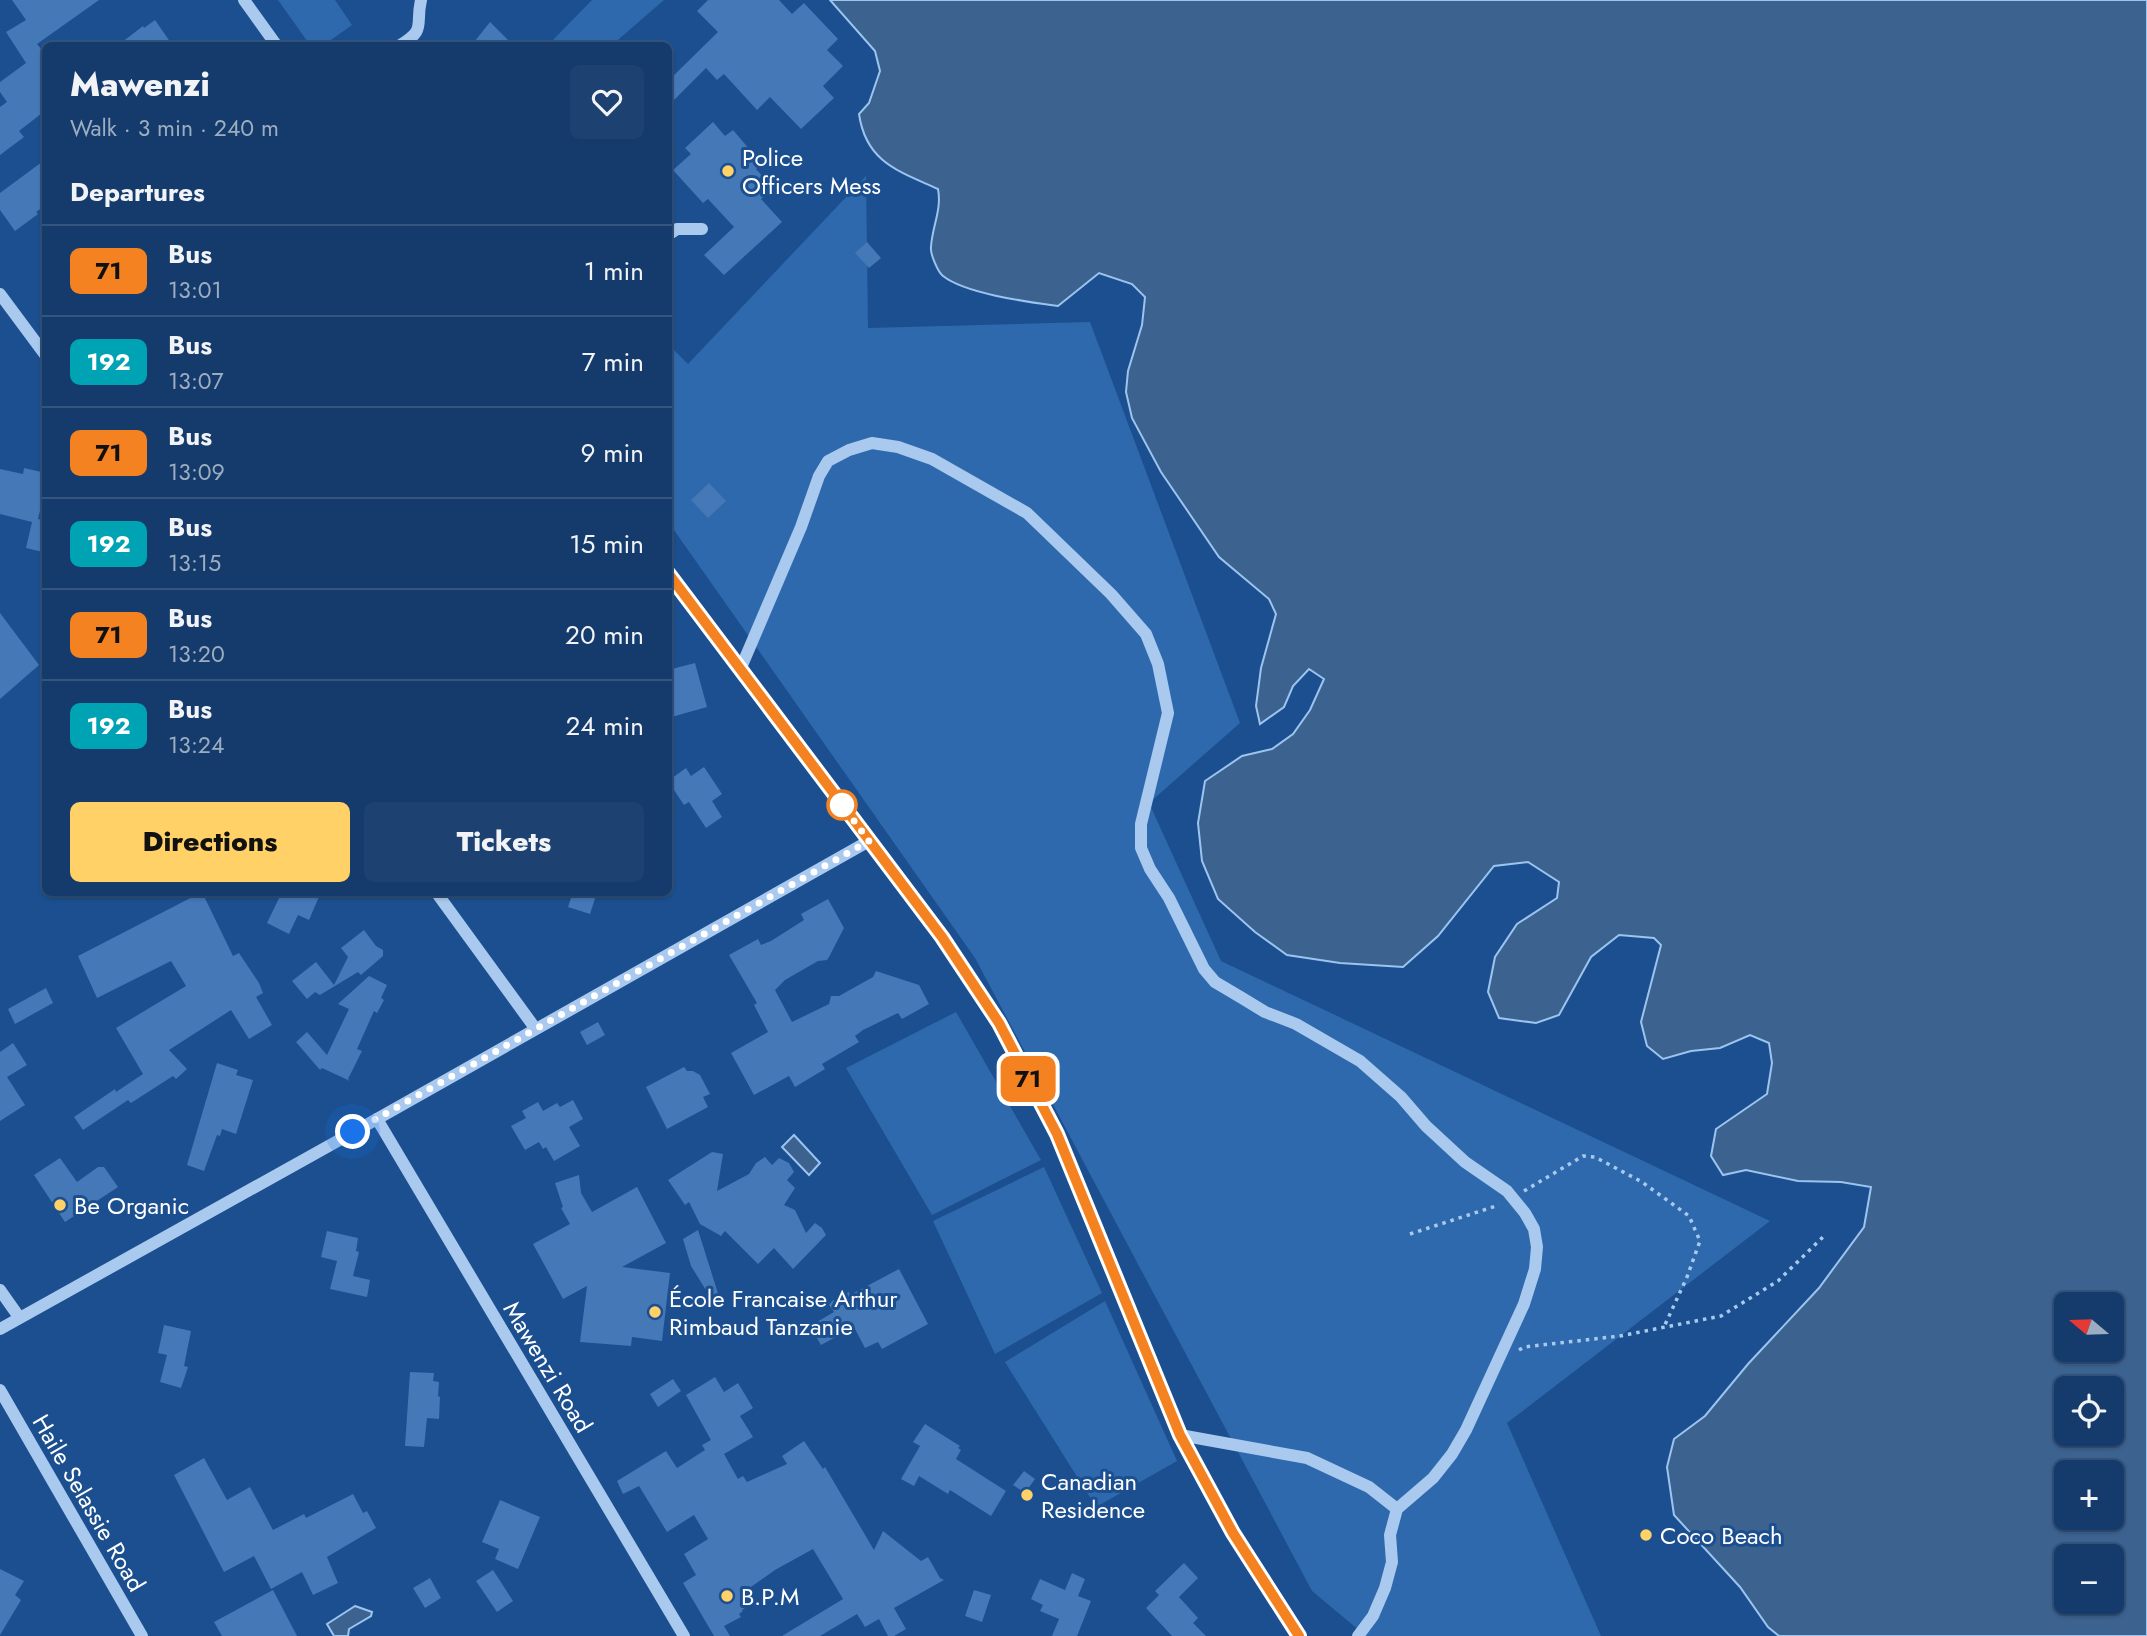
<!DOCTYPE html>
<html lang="en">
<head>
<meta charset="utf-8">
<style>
  body { margin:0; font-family:Jost,sans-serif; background:#1d4271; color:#f1f3f6; height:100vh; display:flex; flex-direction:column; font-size:26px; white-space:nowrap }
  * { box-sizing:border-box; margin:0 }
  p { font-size:23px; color:#9dadc1 }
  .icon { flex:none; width:38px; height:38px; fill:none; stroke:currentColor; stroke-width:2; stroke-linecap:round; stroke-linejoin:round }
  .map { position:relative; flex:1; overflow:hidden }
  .drawer { position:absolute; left:42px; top:42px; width:630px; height:854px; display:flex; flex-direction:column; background:#143b6b; border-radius:10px; box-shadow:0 2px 5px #0004,0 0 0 2px #33557e }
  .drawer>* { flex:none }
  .badge { padding:0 14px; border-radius:10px; font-size:24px; line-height:46px }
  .needle { width:46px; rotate:289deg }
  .fabs { position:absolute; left:2054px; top:1292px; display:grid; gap:14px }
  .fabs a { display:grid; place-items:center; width:70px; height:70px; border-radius:10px; background:#143b6b; box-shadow:0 2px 5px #0004,0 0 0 2px #33557e; font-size:35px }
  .you { position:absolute; width:35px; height:35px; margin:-18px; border:5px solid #fff; border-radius:50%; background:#1a73e8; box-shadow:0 0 0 10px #1a73e833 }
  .map>.badge { position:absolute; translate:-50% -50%; box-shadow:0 0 0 4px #fff }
  h2 { padding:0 28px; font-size:26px; line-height:63px }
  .round { display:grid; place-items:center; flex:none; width:74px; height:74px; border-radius:10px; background:#1d4271 }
  .headline { display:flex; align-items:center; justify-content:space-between; height:119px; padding:0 28px }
  h1 { font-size:33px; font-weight:800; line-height:52px }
  .action { display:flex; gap:14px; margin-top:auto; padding:14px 28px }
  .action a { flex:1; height:80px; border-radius:10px; background:#ffd166; color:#111; font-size:28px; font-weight:800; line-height:80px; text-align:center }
  .action a+a { background:#1d4271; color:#f1f3f6 }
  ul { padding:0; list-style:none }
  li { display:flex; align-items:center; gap:21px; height:91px; padding:0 28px; border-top:2px solid #33557e }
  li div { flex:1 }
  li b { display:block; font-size:26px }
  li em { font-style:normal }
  li .badge { min-width:77px; font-weight:700; text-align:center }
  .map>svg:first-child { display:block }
</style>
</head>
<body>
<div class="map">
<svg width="2147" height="1636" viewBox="0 0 2147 1636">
  <rect width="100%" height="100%" fill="#1b4f8f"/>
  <g fill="#2e69ad">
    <polygon points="278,0 335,0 352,25 324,45 310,45"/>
    <polygon points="592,0 664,0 612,45 548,45"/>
    <polygon points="866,176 868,328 1090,322 1240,723 1149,803 1221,961 1770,1221 1507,1423 1601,1636 1366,1636 1312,1591 975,958 669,523 668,344 688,364"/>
    <polygon points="956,1012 1041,1160 932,1215 846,1068"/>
    <polygon points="1044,1167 1102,1293 995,1354 933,1221"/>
    <polygon points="1105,1301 1177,1461 1096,1507 1005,1362"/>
  </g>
  <g fill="#3c6290" stroke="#9cc4f0" stroke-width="2" fill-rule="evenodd">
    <path d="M830,0H2147V1636H1779L1768,1627L1740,1587L1674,1515L1667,1467L1674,1439L1705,1416L1748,1364L1819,1288L1864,1227L1871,1187L1841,1182L1798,1181L1746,1170L1723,1175L1711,1156L1716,1129L1767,1094L1772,1063L1769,1043L1750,1035L1720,1048L1691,1051L1663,1059L1647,1046L1641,1022L1661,945L1654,938L1619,935L1591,957L1559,1015L1536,1023L1499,1018L1488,992L1495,957L1517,924L1557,898L1559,882L1528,862L1494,866L1438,936L1403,967L1340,963L1287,955L1255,932L1218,899L1202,861L1198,823L1205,781L1242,756L1272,749L1293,734L1310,710L1324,679L1309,669L1293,686L1284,707L1260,724L1256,706L1261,668L1276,614L1269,599L1219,557L1161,472L1132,418L1126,392L1128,371L1142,325L1145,297L1132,284L1099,273L1058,306C1029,302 966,294 943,276C938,272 930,254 931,247C932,227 942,210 938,189C898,171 866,162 859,114L869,103L880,71L875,51ZM2067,1304H2112V1349H2067ZM2067,1388H2112V1433H2067ZM2067,1472H2112V1517H2067ZM2067,1556H2112V1601H2067Z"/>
    <polygon points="794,1135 820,1163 809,1175 782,1147"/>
    <polygon points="355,1606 372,1612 371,1616 349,1629 348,1636 334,1636 327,1624"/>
  </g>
  <g fill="#4478b7">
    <polygon points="12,0 99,0 37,44 46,55 46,110 19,131 24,137 0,155 0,107 7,102 0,92 0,82 26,63 6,32 26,20"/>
    <polygon points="708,0 779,0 792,14 804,3 838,39 827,50 843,66 823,86 834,98 801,129 770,97 757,110 724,74 717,80 706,68 668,106 668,81 718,32 697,11"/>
    <polygon points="155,20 173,46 117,46 143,26 144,28"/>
    <polygon points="490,22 514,46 471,46"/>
    <polygon points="713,122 725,136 733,130 762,164 756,169 773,188 761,199 782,222 724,275 704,255 734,227 708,199 703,203 673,170 691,154 685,148"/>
    <polygon points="46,159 46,205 36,212 38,214 15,231 0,210 0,193"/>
    <polygon points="867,242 881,258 869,268 855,253"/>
    <polygon points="24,468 46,473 46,486 38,519 46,521 43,552 26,548 32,522 0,514 0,469 23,474"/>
    <polygon points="709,483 726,501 708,518 691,500"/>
    <polygon points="0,613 39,665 0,699"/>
    <polygon points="695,663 707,707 668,718 668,670"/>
    <polygon points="704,767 722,794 712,801 722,817 706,828 689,802 684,805 668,781 686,768 691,776"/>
    <polygon points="202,892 233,956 239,953 259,983 263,993 256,997 272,1025 249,1039 231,1010 169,1050 187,1069 176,1079 173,1076 131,1103 128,1100 83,1130 74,1117 115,1089 116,1092 143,1074 116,1028 186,986 171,961 97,998 78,956"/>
    <polygon points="282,892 321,892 309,920 298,915 289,934 267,923"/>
    <polygon points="573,892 597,892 590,914 568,907"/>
    <polygon points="828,899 844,928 829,957 827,960 818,961 785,980 775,990 792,1022 829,1004 831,996 839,996 873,977 876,971 919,985 929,1004 902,1019 898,1013 863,1030 855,1036 859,1042 822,1064 825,1069 795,1087 789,1076 754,1095 731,1053 768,1032 754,1005 757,1003 729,955 758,939 761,945 771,941 804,920 801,914"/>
    <polygon points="364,930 376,946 383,950 383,956 361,975 358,972 320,995 315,992 307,999 292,981 316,962 334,985 348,957 341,948"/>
    <polygon points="369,976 387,985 381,998 384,1000 377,1013 374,1011 357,1049 362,1051 348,1079 350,1081 322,1068 320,1070 296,1042 307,1032 327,1055 349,1009 338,1004"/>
    <polygon points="46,988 53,1003 15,1024 8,1009"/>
    <polygon points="598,1022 605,1035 587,1045 580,1032"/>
    <polygon points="13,1043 27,1065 7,1077 25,1105 0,1121 0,1052"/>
    <polygon points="217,1063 238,1070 236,1075 253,1080 236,1134 222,1129 220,1136 217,1135 204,1171 187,1165"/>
    <polygon points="684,1067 687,1071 693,1071 700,1075 710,1094 703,1097 708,1107 667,1129 646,1087"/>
    <polygon points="573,1100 583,1119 569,1127 580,1146 554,1161 546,1147 543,1149 539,1142 525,1150 511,1126 526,1118 522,1111 538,1102 543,1111 557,1103 560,1107"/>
    <polygon points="712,1152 723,1154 717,1191 749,1174 756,1163 765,1157 772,1165 779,1158 789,1163 794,1172 787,1180 795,1188 784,1205 795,1210 806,1233 815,1223 822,1228 826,1235 793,1269 774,1248 758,1264 725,1231 721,1236 700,1224 689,1202 685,1205 668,1180"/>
    <polygon points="60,1158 77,1182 98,1167 104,1167 118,1187 65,1222 34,1175"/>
    <polygon points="579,1175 581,1193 592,1212 637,1187 666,1243 622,1267 670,1273 662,1341 632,1337 631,1346 580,1342 587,1286 563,1299 533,1244 570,1224 561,1208 563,1207 555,1183"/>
    <polygon points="698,1230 722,1306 717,1308 691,1266 683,1239"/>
    <polygon points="327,1231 358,1238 356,1251 359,1252 353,1276 370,1280 367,1297 330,1289 337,1261 321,1257"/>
    <polygon points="899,1269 928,1324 882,1349 878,1342 865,1348 854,1327 821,1345 810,1326 834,1312 829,1305 832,1301 849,1292 850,1295"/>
    <polygon points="164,1325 191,1331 184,1366 188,1367 181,1388 160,1382 167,1355 158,1353"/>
    <polygon points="410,1372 434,1373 433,1381 439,1382 438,1396 440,1397 439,1419 427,1418 424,1447 405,1446"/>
    <polygon points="715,1377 724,1392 738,1383 753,1408 740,1416 753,1437 724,1454 738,1479 743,1476 747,1482 787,1464 782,1456 804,1441 823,1469 825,1467 874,1550 883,1531 921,1561 928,1557 940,1578 944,1580 894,1608 906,1629 894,1636 888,1636 879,1619 865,1627 857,1614 820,1636 782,1636 843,1599 813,1549 775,1570 741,1594 748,1606 742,1610 743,1611 739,1614 741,1617 724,1626 730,1636 714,1636 683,1583 696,1575 684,1554 708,1539 694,1515 667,1532 639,1486 623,1494 617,1481 666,1451 677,1468 705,1450 702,1445 711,1440 686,1395"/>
    <polygon points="673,1379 681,1391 658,1407 650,1394"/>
    <polygon points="925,1424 960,1446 958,1448 961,1450 956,1459 1006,1491 991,1516 950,1490 948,1494 919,1476 914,1486 901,1479 920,1446 913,1442"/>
    <polygon points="204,1458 227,1500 250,1487 273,1530 304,1514 306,1518 353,1494 363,1513 367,1511 376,1528 327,1557 338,1583 313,1595 302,1572 271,1589 254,1556 224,1572 174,1475"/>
    <polygon points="1024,1471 1035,1479 1025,1493 1013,1485"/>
    <polygon points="500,1500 540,1517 518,1569 495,1559 499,1549 482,1542"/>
    <polygon points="1184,1563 1198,1578 1179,1597 1198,1618 1193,1623 1206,1636 1172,1636 1146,1608 1159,1595 1155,1591"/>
    <polygon points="0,1569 24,1581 15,1595 21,1600 0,1635"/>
    <polygon points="493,1570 513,1601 497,1612 476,1581"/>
    <polygon points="1072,1573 1085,1579 1078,1596 1091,1601 1077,1636 1052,1636 1059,1619 1040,1611 1043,1605 1031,1599 1040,1579 1065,1590"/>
    <polygon points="430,1578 441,1598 425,1608 413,1588"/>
    <polygon points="273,1590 297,1636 222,1636 214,1622"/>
    <polygon points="974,1590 991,1595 982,1622 965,1616"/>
  </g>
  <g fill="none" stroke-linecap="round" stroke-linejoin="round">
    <g stroke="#a9c9ee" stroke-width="3.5" stroke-dasharray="3.5 5" stroke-linecap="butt">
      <polyline points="1524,1191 1583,1156 1595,1157 1642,1182 1689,1216 1700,1241 1687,1277 1664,1327"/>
      <polyline points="1410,1234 1499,1205"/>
      <polyline points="1519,1350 1524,1347 1620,1336 1721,1316 1778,1281 1826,1234"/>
    </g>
    <g stroke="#a9c9ee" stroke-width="12">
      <polyline points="244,0 277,46"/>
      <path d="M399,46C427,29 415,27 421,0"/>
      <polyline points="668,235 677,229 702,229"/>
      <polyline points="0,294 46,356"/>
      <polyline points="668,573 942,938 999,1023 1057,1134 1180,1435 1233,1533 1299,1636"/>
      <polyline points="740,670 801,527 819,476 828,461 849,450 872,443 898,447 932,459 1027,513 1111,594 1146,634 1158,664 1168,713 1141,824 1141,848 1150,869 1169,898 1204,969 1215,982 1242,998 1265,1012 1296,1024 1360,1061 1401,1097 1426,1126 1465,1162 1507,1191 1525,1213 1534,1229 1537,1247 1535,1269 1524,1304 1466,1430 1452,1454 1433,1478 1397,1509 1390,1535 1392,1562 1385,1588 1373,1616 1358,1636"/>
      <polyline points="436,892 535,1028"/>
      <polyline points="377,1119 684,1636"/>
      <polyline points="0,1290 19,1317"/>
      <polyline points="0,1329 377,1119 869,841"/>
      <polyline points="0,1390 142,1636"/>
      <polyline points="1180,1435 1307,1458 1369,1487 1397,1509"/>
    </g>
  </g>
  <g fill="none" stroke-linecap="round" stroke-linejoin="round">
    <defs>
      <polyline id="line" points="668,573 942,937 999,1023 1057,1134 1180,1435 1233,1533 1299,1636"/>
    </defs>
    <use href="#line" stroke="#fff" stroke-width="16"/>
    <use href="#line" stroke="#f58220" stroke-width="10"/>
    <polyline stroke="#fff" stroke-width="7" stroke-dasharray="0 12.6" points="353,1132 869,841 837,798 842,805"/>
  </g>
  <g fill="#ffd166" stroke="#1b4f8f" stroke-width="2.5">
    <circle cx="728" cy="171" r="7"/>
    <circle cx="60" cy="1205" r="7"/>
    <circle cx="655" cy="1312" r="7"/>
    <circle cx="1027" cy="1495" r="7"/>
    <circle cx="1646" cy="1535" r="7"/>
    <circle cx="727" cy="1596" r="7"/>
  </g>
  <circle fill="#fff" stroke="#f58220" stroke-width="3.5" cx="842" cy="805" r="14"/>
  <g text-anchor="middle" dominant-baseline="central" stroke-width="6" stroke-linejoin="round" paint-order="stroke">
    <g font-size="24" fill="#fff" stroke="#1b4f8f" text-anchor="start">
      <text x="742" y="157">Police<tspan x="742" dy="28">Officers Mess</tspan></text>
      <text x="74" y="1205">Be Organic</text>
      <text x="669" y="1298">École Francaise Arthur<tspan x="669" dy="28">Rimbaud Tanzanie</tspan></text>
      <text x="1041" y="1481">Canadian<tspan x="1041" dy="28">Residence</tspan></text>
      <text x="1660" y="1535">Coco Beach</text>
      <text x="741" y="1596">B.P.M</text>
    </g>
    <g font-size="24" fill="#fff" stroke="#1b4f8f">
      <text transform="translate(548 1367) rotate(59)">Mawenzi Road</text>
      <text transform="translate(89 1503) rotate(60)">Haile Selassie Road</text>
    </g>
  </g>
</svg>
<div class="fabs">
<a><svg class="needle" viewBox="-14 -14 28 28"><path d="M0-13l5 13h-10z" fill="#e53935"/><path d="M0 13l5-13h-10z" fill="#9dadc1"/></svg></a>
<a><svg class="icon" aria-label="locate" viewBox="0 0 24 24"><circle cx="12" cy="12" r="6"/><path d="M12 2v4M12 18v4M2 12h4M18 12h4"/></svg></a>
<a>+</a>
<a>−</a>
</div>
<div class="you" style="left:353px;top:1132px"></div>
<b class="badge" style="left:1028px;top:1079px;background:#f58220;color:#111">71</b>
<section class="drawer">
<div class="headline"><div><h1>Mawenzi</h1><p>Walk · 3 min · 240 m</p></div><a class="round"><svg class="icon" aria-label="heart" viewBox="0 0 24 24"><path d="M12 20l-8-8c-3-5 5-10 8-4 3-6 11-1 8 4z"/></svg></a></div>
<h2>Departures</h2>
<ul>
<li><span class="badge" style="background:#f58220;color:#111">71</span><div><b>Bus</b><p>13:01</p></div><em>1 min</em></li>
<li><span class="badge" style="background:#00a3b4;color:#fff">192</span><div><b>Bus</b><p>13:07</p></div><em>7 min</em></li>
<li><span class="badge" style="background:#f58220;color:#111">71</span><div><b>Bus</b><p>13:09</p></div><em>9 min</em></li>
<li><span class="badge" style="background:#00a3b4;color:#fff">192</span><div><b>Bus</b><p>13:15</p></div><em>15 min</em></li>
<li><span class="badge" style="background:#f58220;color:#111">71</span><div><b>Bus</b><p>13:20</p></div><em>20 min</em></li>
<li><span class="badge" style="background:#00a3b4;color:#fff">192</span><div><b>Bus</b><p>13:24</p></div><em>24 min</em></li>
</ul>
<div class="action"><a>Directions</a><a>Tickets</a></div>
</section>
</div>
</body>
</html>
